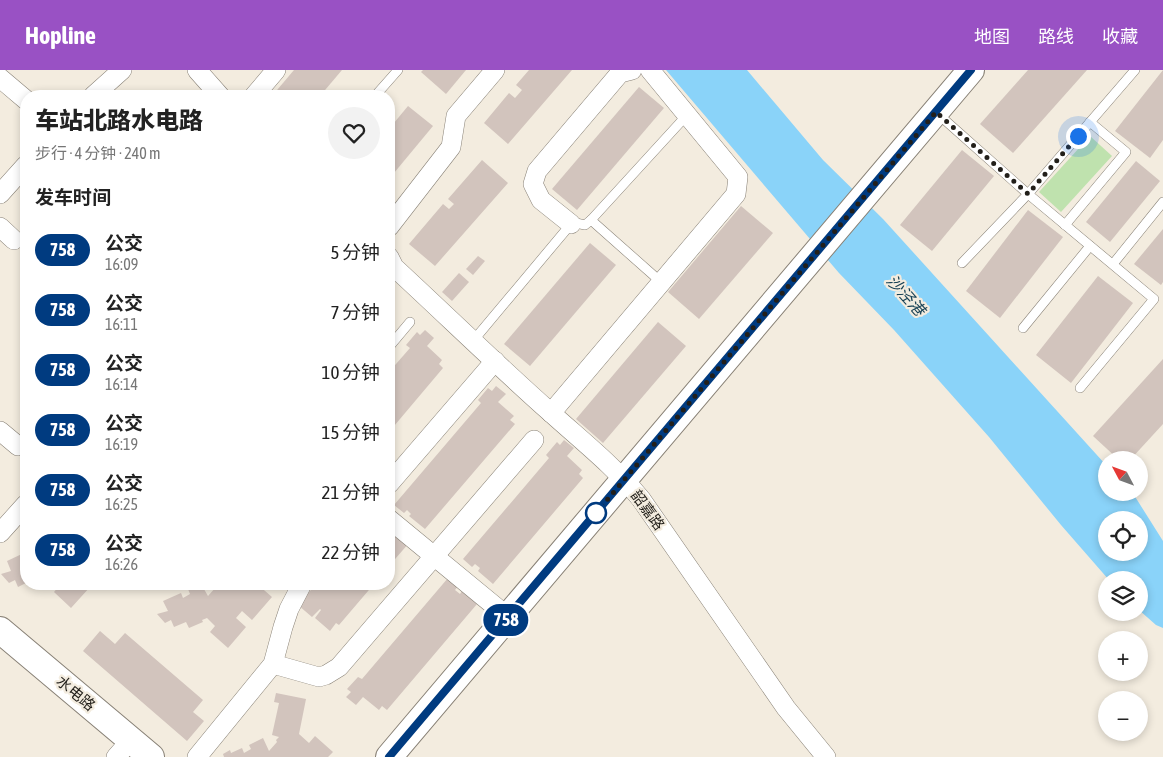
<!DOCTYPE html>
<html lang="zh">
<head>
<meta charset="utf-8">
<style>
  body { margin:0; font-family:"Asap Condensed","Noto Sans SC",sans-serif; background:#f2f2f2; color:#222; height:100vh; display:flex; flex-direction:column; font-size:19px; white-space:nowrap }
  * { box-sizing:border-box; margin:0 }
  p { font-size:16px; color:#767676 }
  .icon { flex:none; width:28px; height:28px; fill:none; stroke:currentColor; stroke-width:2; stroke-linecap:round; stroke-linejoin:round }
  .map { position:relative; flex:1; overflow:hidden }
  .sheet { position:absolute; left:20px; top:20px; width:375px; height:500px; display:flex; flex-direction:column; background:#fff; border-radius:20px; box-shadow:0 2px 8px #0003 }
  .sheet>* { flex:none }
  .badge { padding:0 10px; border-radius:16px; font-size:18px; line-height:32px }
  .needle { width:32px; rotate:311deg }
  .fabs { position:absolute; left:1098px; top:381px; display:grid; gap:10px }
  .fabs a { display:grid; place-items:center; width:50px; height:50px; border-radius:50%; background:#fff; box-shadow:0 2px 8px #0003; font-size:25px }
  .you { position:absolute; width:25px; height:25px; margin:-12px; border:4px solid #fff; border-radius:50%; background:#1a73e8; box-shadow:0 0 0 8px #1a73e833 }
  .map>.badge { position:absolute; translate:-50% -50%; box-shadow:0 0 0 2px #fff }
  h2 { padding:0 15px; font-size:19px; line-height:45px }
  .round { display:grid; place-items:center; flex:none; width:52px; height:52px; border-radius:26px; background:#f2f2f2 }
  .head { display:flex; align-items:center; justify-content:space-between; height:85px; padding:0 15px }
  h1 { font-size:24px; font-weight:800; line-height:38px }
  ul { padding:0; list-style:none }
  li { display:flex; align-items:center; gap:15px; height:60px; padding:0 15px }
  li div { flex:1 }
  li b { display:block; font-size:19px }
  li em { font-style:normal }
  li .badge { min-width:55px; font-weight:700; text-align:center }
  header { display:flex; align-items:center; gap:30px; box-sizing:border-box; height:70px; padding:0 25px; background:#9951c4; color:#fff }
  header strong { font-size:24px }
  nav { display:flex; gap:28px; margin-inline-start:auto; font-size:18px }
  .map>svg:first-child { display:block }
</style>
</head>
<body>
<header>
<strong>Hopline</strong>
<nav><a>地图</a><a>路线</a><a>收藏</a></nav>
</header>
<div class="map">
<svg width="1163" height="687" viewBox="0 0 1163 687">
  <rect width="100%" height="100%" fill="#f3ecdf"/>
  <polygon fill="#bfe2ae" points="1090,66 1112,86 1061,142 1039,122"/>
  <path fill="#8ad3f9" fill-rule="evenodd" d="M666,0H747L823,90L883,149L1106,395V422L1131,423L1134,425L1163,471V558L1156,555L1139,540V510H1109L1061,455L989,367L894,260L839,203ZM1106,450H1139V482H1106Z"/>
  <g fill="#d2c4bd">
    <polygon points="294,0 342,0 320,26 272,26"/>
    <polygon points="423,0 466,0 446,24 421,2"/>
    <polygon points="529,0 572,0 508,74 484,53 509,23 515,28 522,20 516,15"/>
    <polygon points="1028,0 1087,0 1013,83 980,54"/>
    <polygon points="1163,0 1163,70 1150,88 1115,61"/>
    <polygon points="639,17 664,38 577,140 552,119"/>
    <polygon points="408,36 433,56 389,109 389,59"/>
    <polygon points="962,80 994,106 932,181 900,155"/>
    <polygon points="482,90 508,113 435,196 409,174 443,134 449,139 454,134 448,129"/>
    <polygon points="1136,91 1160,111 1110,172 1086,152"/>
    <polygon points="741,136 773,163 699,249 668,222"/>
    <polygon points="1028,140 1063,167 1000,248 966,221"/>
    <polygon points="1163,159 1163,212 1161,215 1134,194"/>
    <polygon points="590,173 616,195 530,296 504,274"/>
    <polygon points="478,186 485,191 473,205 466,199"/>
    <polygon points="459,203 469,212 452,231 442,222"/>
    <polygon points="1098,206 1133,233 1071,313 1036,285"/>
    <polygon points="658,252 686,276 603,373 576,349"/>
    <polygon points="425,260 434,268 427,276 442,290 439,294 443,298 389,362 389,302 410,278 406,275 417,262 420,265"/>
    <polygon points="1163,289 1163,354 1130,390 1119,390 1093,366"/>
    <polygon points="496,316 506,324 498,332 514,346 510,350 515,354 425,459 409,446 411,444 407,440 404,443 394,435 481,333 478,330 488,318 492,321"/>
    <polygon points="564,370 574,378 567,386 582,400 579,404 583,408 493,514 478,501 480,498 475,494 472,497 463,489 549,388 546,385 557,372 560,375"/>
    <polygon points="396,461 409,473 389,496 389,466 390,467"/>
    <polygon points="24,483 26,488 26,513 18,517 15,510 9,513 1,504 11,501 7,491"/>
    <polygon points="448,508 458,516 455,520 460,524 462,521 477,534 387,640 382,636 379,640 363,627 356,635 346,627 351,622 347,619 358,607 362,609"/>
    <polygon points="56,514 86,514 90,517 71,538 54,522 59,516"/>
    <polygon points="201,514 208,526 216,517 215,515 216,514 244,514 248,518 252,514 257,514 272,527 252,550 242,541 236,548 246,557 228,578 210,562 215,556 207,548 202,550 203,552 189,558 186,552 174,557 171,550 165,553 157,544 168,541 163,531 181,523 183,528 190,524 188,519"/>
    <polygon points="316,514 322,519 326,514 374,514 339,555 336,553 330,561 315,548 321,540 320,539 312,547 298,535"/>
    <polygon points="100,561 115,574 125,563 203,630 193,642 204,651 187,671 83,581"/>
    <polygon points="276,623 306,629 299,664 309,673 315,666 333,682 328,687 224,687 223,684 230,680 231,683 242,678 244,683 251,679 249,675 263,668 269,681 277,672 276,670 279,667 272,665 279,633 274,632"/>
  </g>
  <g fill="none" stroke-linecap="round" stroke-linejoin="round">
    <defs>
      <g id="lane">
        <polyline points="375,26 398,0"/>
        <polyline points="938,44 1028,124 962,193"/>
        <polyline points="591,150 661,212"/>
        <polyline points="1065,155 1126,82 1090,52"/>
        <polyline points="1113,194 1163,132"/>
        <polyline points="1023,258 1090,176"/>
        <polyline points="473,271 571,154 576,153 585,155 591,150 687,45"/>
        <polyline points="389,277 410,252"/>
        <polyline points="1080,318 1154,229 1028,124 1135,0"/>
      </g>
      <g id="street">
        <polyline points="197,0 220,26"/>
        <polyline points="0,8 26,30"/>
        <polyline points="93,26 122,0"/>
        <polyline points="254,26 276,0"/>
        <polyline points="0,124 26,95"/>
        <polyline points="571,154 541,130 533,114 537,101 620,3 632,0"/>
        <polyline points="0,157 14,170"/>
        <polyline points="389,157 451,77 456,46 495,0"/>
        <path d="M389,187L394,197C446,245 497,295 550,342C582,371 614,396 641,429L786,638L826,687"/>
        <polyline points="551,343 736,124 738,107 650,0"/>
        <polyline points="0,361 18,376"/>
        <polyline points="389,414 495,291"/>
        <polyline points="389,449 508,547"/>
        <polyline points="0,463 26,434"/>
        <polyline points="273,594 319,607 326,605 339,597 534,370"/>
        <polyline points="116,687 131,670"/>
        <polyline points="197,687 273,594 283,557 289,539 302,514"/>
      </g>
      <g id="secondary">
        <polyline points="0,560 151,687"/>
        <polyline points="389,687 971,0"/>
      </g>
    </defs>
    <use href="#lane" stroke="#888176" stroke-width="10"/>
    <use href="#street" stroke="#888176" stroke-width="20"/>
    <use href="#secondary" stroke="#888176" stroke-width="28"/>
    <use href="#lane" stroke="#fff" stroke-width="9"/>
    <use href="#street" stroke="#fff" stroke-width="19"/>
    <use href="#secondary" stroke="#fff" stroke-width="26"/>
  </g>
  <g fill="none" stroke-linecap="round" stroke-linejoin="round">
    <defs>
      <polyline id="line" points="389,687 971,0"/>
    </defs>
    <use href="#line" stroke="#fff" stroke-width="11"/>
    <use href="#line" stroke="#003b80" stroke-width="8"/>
    <polyline stroke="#221f1a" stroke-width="5" stroke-dasharray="0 9" points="596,443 936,42 1028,124 1078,66"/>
  </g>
  <circle fill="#fff" stroke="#003b80" stroke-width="2.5" cx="596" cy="443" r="10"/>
  <g text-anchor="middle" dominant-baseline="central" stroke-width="4.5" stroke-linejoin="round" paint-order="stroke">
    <g font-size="15" fill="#221f1a" stroke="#f3ecdf">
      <text transform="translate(648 440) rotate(54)">韶嘉路</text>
      <text transform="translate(76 623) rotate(40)">水电路</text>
    </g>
    <g font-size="16" font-style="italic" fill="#184255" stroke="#f3ecdf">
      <text transform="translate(906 225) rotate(48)">沙泾港</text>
    </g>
  </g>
</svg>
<div class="fabs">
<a><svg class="needle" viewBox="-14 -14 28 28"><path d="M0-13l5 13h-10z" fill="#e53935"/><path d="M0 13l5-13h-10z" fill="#767676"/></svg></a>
<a><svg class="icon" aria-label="locate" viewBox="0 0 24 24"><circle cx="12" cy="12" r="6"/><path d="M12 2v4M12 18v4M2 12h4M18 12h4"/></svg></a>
<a><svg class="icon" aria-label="layers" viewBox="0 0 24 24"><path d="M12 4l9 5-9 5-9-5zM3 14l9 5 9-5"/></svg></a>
<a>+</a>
<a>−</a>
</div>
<div class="you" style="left:1078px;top:66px"></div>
<b class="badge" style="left:506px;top:550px;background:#003b80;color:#fff">758</b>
<section class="sheet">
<div class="head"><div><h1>车站北路水电路</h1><p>步行 · 4 分钟 · 240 m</p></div><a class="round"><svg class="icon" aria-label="heart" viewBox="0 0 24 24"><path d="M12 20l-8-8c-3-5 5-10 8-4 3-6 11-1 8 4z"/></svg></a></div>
<h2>发车时间</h2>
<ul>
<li><span class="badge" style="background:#003b80;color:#fff">758</span><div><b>公交</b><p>16:09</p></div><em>5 分钟</em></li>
<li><span class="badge" style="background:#003b80;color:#fff">758</span><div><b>公交</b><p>16:11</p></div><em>7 分钟</em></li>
<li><span class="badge" style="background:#003b80;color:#fff">758</span><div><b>公交</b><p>16:14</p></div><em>10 分钟</em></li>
<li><span class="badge" style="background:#003b80;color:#fff">758</span><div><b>公交</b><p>16:19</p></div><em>15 分钟</em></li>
<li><span class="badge" style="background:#003b80;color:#fff">758</span><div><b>公交</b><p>16:25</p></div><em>21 分钟</em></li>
<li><span class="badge" style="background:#003b80;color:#fff">758</span><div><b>公交</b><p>16:26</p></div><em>22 分钟</em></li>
</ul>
</section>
</div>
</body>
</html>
